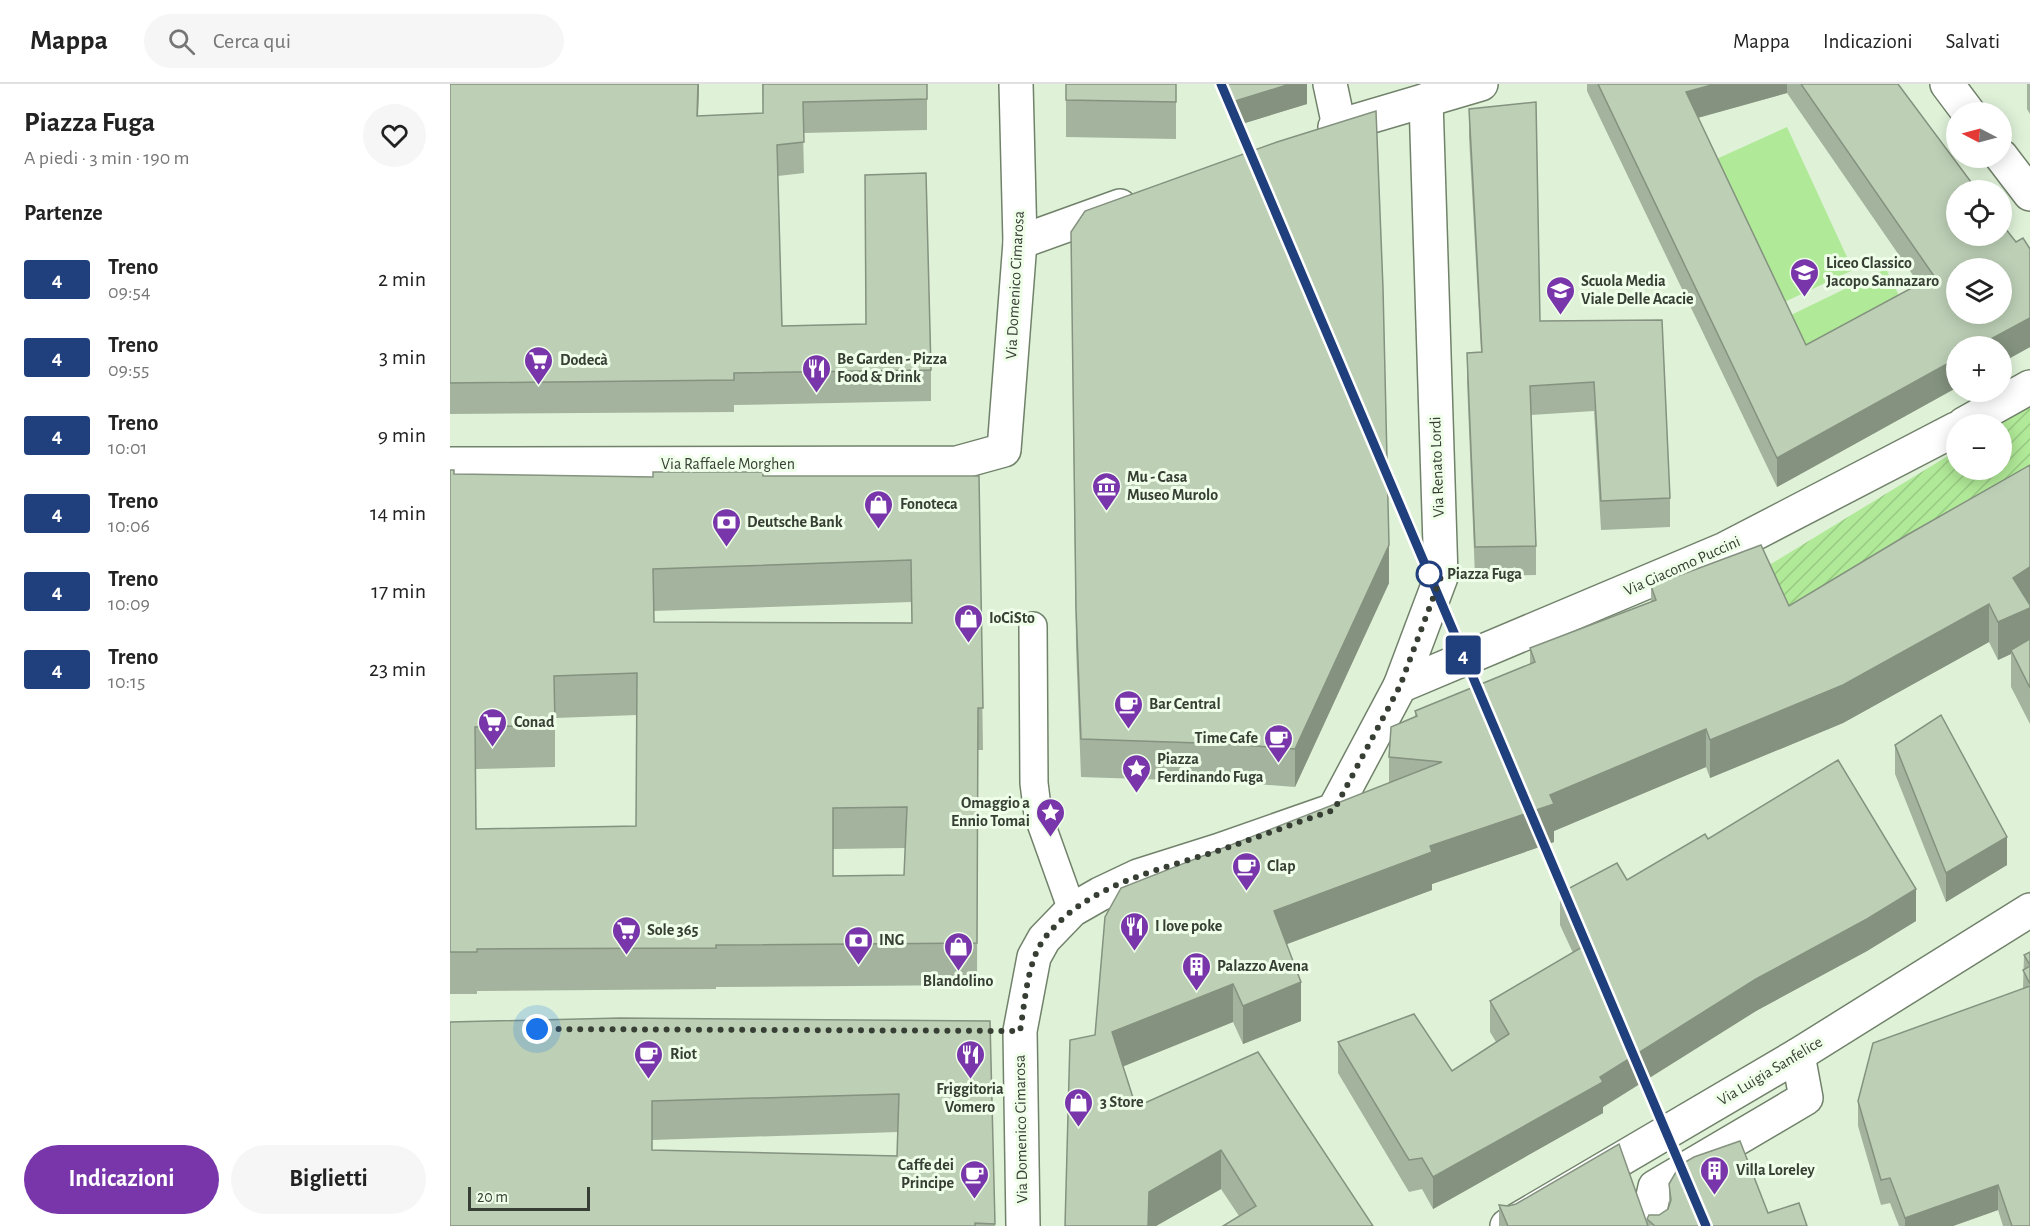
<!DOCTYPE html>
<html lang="it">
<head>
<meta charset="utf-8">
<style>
  body { margin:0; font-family:"Alegreya Sans",sans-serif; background:#f6f6f6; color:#222; height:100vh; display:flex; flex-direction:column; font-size:22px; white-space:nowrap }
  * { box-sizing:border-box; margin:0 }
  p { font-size:20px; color:#767676 }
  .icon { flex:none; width:33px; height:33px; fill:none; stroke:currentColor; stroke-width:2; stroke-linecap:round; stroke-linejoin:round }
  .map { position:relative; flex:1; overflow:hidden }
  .details { display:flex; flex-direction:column; background:#fff; width:450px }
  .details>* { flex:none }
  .badge { padding:0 12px; border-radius:4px; font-size:21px; line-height:39px }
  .needle { width:39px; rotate:276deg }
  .tools { position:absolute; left:1496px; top:18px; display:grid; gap:12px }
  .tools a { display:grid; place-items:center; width:66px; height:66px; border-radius:50%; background:#fff; box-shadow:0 3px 15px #0003; font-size:30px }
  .scale { position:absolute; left:18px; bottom:15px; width:122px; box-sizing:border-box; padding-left:6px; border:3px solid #373e34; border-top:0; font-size:16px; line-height:21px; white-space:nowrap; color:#373e34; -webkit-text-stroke:4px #effee9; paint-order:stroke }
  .you { position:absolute; width:30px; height:30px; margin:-15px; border:4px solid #fff; border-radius:50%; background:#1a73e8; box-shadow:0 0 0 9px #1a73e833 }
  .map>.badge { position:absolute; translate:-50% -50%; box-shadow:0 0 0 3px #fff }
  h2 { padding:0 24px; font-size:22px; line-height:54px }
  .round { display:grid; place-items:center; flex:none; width:63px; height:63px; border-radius:32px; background:#f6f6f6 }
  .summary { display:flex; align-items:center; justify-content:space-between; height:102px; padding:0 24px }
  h1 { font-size:28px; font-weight:700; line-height:45px }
  .cta { display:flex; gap:12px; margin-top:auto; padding:12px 24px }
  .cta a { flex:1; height:69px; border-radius:36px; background:#7936ab; color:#fff; font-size:24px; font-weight:700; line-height:69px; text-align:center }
  .cta a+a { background:#f6f6f6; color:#222 }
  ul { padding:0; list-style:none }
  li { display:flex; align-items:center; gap:18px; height:78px; padding:0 24px }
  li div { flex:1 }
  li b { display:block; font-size:22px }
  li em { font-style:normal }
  li .badge { min-width:66px; font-weight:700; text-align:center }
  header { display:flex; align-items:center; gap:36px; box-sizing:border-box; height:84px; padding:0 30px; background:#fff; border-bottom:2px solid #e0e0e0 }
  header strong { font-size:28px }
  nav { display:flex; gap:33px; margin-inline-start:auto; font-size:21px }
  .search { width:420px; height:54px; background:#f6f6f6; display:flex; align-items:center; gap:15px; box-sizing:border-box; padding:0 21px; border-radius:33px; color:#767676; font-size:22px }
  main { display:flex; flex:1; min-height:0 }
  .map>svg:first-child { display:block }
</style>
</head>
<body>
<header>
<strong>Mappa</strong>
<div class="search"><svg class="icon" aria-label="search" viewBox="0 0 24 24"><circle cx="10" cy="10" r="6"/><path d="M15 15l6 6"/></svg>Cerca qui</div>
<nav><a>Mappa</a><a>Indicazioni</a><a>Salvati</a></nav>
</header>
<main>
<section class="details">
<div class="summary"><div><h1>Piazza Fuga</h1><p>A piedi · 3 min · 190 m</p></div><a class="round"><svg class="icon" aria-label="heart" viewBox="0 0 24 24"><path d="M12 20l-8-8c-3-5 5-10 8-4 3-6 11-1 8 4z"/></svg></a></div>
<h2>Partenze</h2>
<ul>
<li><span class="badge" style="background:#203f7d;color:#fff">4</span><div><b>Treno</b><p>09:54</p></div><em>2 min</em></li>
<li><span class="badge" style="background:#203f7d;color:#fff">4</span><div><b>Treno</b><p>09:55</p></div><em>3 min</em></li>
<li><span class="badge" style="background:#203f7d;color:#fff">4</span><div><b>Treno</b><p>10:01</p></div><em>9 min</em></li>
<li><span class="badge" style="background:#203f7d;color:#fff">4</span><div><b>Treno</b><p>10:06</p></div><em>14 min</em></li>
<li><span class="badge" style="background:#203f7d;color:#fff">4</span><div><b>Treno</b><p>10:09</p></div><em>17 min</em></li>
<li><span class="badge" style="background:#203f7d;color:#fff">4</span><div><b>Treno</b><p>10:15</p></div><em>23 min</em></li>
</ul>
<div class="cta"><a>Indicazioni</a><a>Biglietti</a></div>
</section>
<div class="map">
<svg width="1580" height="1142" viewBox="0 0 1580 1142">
  <defs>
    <pattern id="garden-furrows" width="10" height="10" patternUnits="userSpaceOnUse" patternTransform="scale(1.5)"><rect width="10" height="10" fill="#b0e997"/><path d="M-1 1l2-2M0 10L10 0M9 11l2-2" fill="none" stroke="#98c983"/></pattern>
  </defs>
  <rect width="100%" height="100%" fill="#dff2d8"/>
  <polygon fill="url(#garden-furrows)" points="1580,321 1580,420 1378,646 1311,486 1506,367 1506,386 1551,386 1551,340 1549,340"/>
  <g fill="#b0e997">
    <polygon points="1337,43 1403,186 1328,221 1262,77"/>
    <polygon points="1436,185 1459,232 1364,278 1341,231"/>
  </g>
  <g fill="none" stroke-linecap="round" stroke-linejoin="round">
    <defs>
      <polyline id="pedestrian" points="583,542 584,699 588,731 622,826"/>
      <g id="minor">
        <polyline points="880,0 889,42"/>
        <polyline points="1497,0 1518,28"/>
        <polyline points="885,43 1031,0"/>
        <polyline points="1551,72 1580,110"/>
        <polyline points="570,158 670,122"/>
        <polyline points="1514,340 1580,303"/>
        <polyline points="0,380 507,379 554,366 570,158 566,0"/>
        <polyline points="950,602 1275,465 1506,345"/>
        <polyline points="573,1142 570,947 584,873 594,855 622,826 650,810 688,792 767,767 884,726 950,602 991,493 976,16"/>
        <polyline points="1057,1142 1348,971 1580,826"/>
        <polyline points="1203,1142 1199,1131 1205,1103 1356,1014 1348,971"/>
      </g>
    </defs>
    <use href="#pedestrian" stroke="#71826a" stroke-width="30"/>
    <use href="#minor" stroke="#71826a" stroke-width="36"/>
    <use href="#pedestrian" stroke="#fff" stroke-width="27"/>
    <use href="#minor" stroke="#fff" stroke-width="33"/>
  </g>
  <g fill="#a3b39d" fill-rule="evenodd">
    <polygon points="0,0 249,0 248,32 313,29 312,0 477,0 477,46 353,49 354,89 328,92 332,242 481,286 481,317 284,321 284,328 0,330"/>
    <polygon points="616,0 726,0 726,55 616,53"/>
    <polygon points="773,0 857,0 857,20 782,43"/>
    <path d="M1137,0H1448L1566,158L1580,165V263L1551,279L1506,262V304L1327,403L1137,7ZM1337,9L1469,200L1356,261L1248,34Z"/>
    <polygon points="1577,0 1580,0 1580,30 1577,25"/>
    <polygon points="1019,25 1090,237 1212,236 1220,414 1220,443 1151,446 1144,327 1081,331 1086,462 1086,491 1025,492 1017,298 1017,269 1031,268 1019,54"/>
    <polygon points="621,148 939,499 845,703 779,698 631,693 626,563"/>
    <polygon points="1580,381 1580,640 1561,603 1561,570 1548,576 1539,558 1393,639 1260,694 1256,683 1104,747 1104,758 982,800 982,806 836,860 851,937 793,960 783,938 673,982 686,1023 923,1142 789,1132 771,1105 706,1142 645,951 939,699 939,673 965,633 965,627 1080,580 1080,564 1201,518 1201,502 1339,522"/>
    <path d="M0,386L4,390L203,393L529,392L533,666H528L527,901L266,903V905L27,907V910H0ZM461,518L462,539L204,538L203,527ZM187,631L186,742L26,745L25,685L105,683V634ZM455,764L454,791L383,792V765Z"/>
    <polygon points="1445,661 1557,781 1496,818 1445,690"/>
    <polygon points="1258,755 1466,837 1417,867 1306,927 1153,1023 1153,1029 983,1125 972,1105 959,1108 888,989 888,958 1002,987 1046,958 1040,948 1040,917 1123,869 1110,841 1110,809 1177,796"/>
    <polygon points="1580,868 1580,1142 1553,1142 1548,1126 1503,1142 1449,1142 1440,1119 1431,1121 1408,1042 1408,1017 1573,904 1574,871"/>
    <path d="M540,937L545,1142H0V938ZM448,1048L447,1072L202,1066V1056Z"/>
    <polygon points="1219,1100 1318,1129 1357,1142 1049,1142 1049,1121 1197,1139 1197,1135 1209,1131 1218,1125 1219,1122"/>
  </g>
  <g fill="#84927f">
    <polygon points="248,0 249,0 247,63 247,32"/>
    <polygon points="840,0 857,0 857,20 782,43 782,18"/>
    <polygon points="1265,0 1337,0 1337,9 1236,37 1236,8"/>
    <polygon points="1580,234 1580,263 1551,279 1551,262 1528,262"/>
    <polygon points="1506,275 1506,304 1327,403 1327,374"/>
    <polygon points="939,461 939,499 845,703 845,665"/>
    <polygon points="1580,483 1580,563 1561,566 1561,570 1548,576 1548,538 1563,494"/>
    <polygon points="1539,520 1539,558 1393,639 1260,694 1260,656"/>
    <polygon points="1256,645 1256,683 1104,747 1104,758 982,800 982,806 824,865 824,827"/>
    <polygon points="1557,753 1557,781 1496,818 1496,789"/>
    <polygon points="1466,805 1466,837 1417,867 1306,927 1153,1023 1153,1029 983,1125 983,1093 1150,993 1306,895"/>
    <polygon points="851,898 851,937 793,960 793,922"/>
    <polygon points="783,900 783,938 662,987 662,948"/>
    <polygon points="771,1066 771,1105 706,1142 698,1142 699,1108"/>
    <polygon points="1548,1101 1548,1126 1503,1142 1455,1142 1455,1134"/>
  </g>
  <g fill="#bdd0b6" stroke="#84927f" stroke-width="1.5" fill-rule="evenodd">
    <polygon points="0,0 248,0 247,32 313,29 313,0 477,0 477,15 353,18 354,58 327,61 332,242 416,240 415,91 476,89 481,286 284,289 284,296 0,299"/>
    <polygon points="616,0 726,0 726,18 616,16"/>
    <polygon points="778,0 840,0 782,18"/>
    <path d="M1148,0H1265L1236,8L1356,261L1484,192L1351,0H1448L1527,106H1506V152H1551V139L1566,158L1573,154L1580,165V234L1528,262H1506V275L1327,374ZM1506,184H1551V230H1506Z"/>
    <polygon points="1086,18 1090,237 1212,236 1220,414 1151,417 1144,298 1080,302 1086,462 1025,463 1017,269 1032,268 1019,25"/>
    <polygon points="926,27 933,204 939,461 845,665 779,660 631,655 626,525 621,148 635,127 827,58"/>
    <polygon points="1580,381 1580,483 1563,494 1580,521 1580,524 1548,538 1539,520 1393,601 1260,656 1256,645 1100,711 1104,720 980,762 982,768 824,827 851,898 793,922 783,900 662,948 686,1023 808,968 923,1142 773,1142 806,1122 771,1066 699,1108 698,1142 615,1142 620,956 645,951 655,833 671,804 992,678 939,673 941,643 967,632 965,627 1085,578 1080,564 1206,516 1201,502 1311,461 1339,522 1457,451"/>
    <path d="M0,386H4V390L203,393V388H313V392H529L533,624H528L527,859L266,861V864L27,865V868H0ZM461,476L462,539L204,538L203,485ZM187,589L186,742L26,745L25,643L105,641L104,592ZM457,723L454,791L383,792V724Z"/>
    <polygon points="1580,555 1580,604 1561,566"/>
    <polygon points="1491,631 1557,753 1496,789 1445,661"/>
    <polygon points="1388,676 1466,805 1417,835 1306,895 1150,993 1153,998 983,1093 972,1074 959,1076 888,958 964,930 1002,987 1059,950 1040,917 1134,862 1110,809 1167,779 1177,796 1255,750 1258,755"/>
    <polygon points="1580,868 1580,881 1574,871"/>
    <polygon points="1580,882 1580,900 1573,886"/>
    <polygon points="1580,902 1580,1142 1562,1142 1548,1101 1455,1134 1440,1094 1431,1096 1408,1017 1423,959"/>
    <path d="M170,934L540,937L545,1140L525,1139V1142H0V938ZM449,1010L447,1072L202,1066V1017Z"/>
    <polygon points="1290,1057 1318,1129 1349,1119 1357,1142 1205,1142 1197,1135 1199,1131 1209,1131 1218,1125 1221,1116 1219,1100 1230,1081 1244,1073"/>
    <polygon points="1169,1060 1198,1142 1058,1142 1049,1121 1058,1122 1066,1120"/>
  </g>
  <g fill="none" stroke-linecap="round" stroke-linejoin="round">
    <defs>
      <polyline id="line" points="771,0 1256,1142"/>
    </defs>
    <use href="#line" stroke="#fff" stroke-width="14"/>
    <use href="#line" stroke="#203f7d" stroke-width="9"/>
    <path stroke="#373e34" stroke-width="6" stroke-dasharray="0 10.8" d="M87,945L570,947C575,919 577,878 594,855C635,801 706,787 767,767C806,754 845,739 884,726L950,602L991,493L979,490"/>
  </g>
  <defs>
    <symbol id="school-pin" viewBox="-11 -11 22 30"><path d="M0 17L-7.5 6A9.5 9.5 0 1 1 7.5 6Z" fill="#7936ab" stroke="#effee9"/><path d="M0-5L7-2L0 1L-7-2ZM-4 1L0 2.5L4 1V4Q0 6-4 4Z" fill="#fff"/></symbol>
    <symbol id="supermarket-pin" viewBox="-11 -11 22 30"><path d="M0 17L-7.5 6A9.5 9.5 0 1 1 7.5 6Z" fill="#7936ab" stroke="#effee9"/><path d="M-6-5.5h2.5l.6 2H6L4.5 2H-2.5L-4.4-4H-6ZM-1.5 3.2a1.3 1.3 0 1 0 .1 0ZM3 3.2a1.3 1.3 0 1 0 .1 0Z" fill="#fff"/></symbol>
    <symbol id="restaurant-pin" viewBox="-11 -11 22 30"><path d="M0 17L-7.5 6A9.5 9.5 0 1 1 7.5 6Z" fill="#7936ab" stroke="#effee9"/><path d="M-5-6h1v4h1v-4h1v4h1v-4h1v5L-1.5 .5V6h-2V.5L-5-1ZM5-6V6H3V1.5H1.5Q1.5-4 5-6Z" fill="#fff"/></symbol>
    <symbol id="museum-pin" viewBox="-11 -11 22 30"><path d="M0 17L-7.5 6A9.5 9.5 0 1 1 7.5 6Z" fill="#7936ab" stroke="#effee9"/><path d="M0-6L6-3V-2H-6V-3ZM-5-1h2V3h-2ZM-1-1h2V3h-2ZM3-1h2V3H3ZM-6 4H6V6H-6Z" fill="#fff"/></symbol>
    <symbol id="shop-pin" viewBox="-11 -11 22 30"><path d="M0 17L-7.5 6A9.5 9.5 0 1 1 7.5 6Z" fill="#7936ab" stroke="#effee9"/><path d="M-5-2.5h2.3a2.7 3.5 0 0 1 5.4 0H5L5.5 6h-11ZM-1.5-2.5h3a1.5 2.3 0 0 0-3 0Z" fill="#fff"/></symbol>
    <symbol id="bank-pin" viewBox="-11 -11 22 30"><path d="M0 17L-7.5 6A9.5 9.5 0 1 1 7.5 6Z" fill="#7936ab" stroke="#effee9"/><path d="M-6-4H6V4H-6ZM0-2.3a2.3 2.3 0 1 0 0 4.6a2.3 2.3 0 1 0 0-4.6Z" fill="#fff"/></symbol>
    <symbol id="cafe-pin" viewBox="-11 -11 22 30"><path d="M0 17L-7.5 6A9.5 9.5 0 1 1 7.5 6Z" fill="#7936ab" stroke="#effee9"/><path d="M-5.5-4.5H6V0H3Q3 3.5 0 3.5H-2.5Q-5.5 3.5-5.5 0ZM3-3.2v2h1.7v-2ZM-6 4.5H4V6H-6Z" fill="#fff"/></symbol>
    <symbol id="sight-pin" viewBox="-11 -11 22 30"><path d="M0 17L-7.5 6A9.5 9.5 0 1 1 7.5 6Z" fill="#7936ab" stroke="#effee9"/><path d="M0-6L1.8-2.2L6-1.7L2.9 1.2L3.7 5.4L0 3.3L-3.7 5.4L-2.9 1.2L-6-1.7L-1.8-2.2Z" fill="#fff"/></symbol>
    <symbol id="building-pin" viewBox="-11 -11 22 30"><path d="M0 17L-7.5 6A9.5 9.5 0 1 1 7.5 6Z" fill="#7936ab" stroke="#effee9"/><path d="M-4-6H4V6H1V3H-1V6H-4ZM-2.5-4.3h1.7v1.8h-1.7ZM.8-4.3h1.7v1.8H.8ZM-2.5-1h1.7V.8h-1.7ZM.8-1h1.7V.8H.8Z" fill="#fff"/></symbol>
  </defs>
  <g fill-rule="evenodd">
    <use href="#school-pin" x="1338" y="172" width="33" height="45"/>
    <use href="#school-pin" x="1094" y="190" width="33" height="45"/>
    <use href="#supermarket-pin" x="72" y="260" width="33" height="45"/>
    <use href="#restaurant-pin" x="350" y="268" width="33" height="45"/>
    <use href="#museum-pin" x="640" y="386" width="33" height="45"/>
    <use href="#shop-pin" x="412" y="404" width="33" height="45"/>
    <use href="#bank-pin" x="260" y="422" width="33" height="45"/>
    <use href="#shop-pin" x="502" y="518" width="33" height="45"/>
    <use href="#cafe-pin" x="662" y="604" width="33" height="45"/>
    <use href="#supermarket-pin" x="26" y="622" width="33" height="45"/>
    <use href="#cafe-pin" x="812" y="638" width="33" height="45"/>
    <use href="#sight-pin" x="670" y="668" width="33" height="45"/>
    <use href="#sight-pin" x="584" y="712" width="33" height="45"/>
    <use href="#cafe-pin" x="780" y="766" width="33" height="45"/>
    <use href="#restaurant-pin" x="668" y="826" width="33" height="45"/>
    <use href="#supermarket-pin" x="160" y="830" width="33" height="45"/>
    <use href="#bank-pin" x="392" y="840" width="33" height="45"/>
    <use href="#shop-pin" x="492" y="846" width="33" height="45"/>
    <use href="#building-pin" x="730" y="866" width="33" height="45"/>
    <use href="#cafe-pin" x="182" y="954" width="33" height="45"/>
    <use href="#restaurant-pin" x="504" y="954" width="33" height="45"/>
    <use href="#shop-pin" x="612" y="1002" width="33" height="45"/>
    <use href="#building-pin" x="1248" y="1070" width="33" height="45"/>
    <use href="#cafe-pin" x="508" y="1074" width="33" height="45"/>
  </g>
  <circle fill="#fff" stroke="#203f7d" stroke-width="3" cx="979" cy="490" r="12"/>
  <g text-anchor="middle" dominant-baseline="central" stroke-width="6" stroke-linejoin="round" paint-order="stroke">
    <g font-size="16" font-weight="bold" fill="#373e34" stroke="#effee9" text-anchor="start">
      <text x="1376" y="179">Liceo Classico<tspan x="1376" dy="18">Jacopo Sannazaro</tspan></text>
      <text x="1131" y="197">Scuola Media<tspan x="1131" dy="18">Viale Delle Acacie</tspan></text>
      <text x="387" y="275">Be Garden - Pizza<tspan x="387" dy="18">Food &amp; Drink</tspan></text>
      <text x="110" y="276">Dodecà</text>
      <text x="677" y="393">Mu - Casa<tspan x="677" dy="18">Museo Murolo</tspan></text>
      <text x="450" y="420">Fonoteca</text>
      <text x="297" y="438">Deutsche Bank</text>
      <text x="539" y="534">IoCiSto</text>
      <text x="699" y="620">Bar Central</text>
      <text x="64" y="638">Conad</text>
      <text x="808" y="654" text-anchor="end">Time Cafe</text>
      <text x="707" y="675">Piazza<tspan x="707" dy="18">Ferdinando Fuga</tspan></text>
      <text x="580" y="719" text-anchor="end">Omaggio a<tspan x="580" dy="18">Ennio Tomai</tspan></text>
      <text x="817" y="782">Clap</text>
      <text x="705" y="842">I love poke</text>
      <text x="197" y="846">Sole 365</text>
      <text x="429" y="856">ING</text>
      <text x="767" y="882">Palazzo Avena</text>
      <text x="508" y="897" text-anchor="middle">Blandolino</text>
      <text x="220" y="970">Riot</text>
      <text x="520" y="1005" text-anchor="middle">Friggitoria<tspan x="520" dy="18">Vomero</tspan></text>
      <text x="650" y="1018">3 Store</text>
      <text x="504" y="1081" text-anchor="end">Caffe dei<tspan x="504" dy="18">Principe</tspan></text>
      <text x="1286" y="1086">Villa Loreley</text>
    </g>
    <g font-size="16" fill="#373e34" stroke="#effee9">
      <text transform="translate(565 201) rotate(-87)">Via Domenico Cimarosa</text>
      <text x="278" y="380">Via Raffaele Morghen</text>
      <text transform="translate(987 383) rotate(-92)">Via Renato Lordi</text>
      <text transform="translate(1232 482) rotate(-24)">Via Giacomo Puccini</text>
      <text transform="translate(1320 987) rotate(-31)">Via Luigia Sanfelice</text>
      <text transform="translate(571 1045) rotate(-91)">Via Domenico Cimarosa</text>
    </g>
    <g font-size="16" font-weight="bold" fill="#373e34" stroke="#effee9" text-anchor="start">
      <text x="997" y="490">Piazza Fuga</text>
    </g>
  </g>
</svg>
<div class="tools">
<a><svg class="needle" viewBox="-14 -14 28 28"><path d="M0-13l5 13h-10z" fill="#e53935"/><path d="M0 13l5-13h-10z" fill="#767676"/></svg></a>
<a><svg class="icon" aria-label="locate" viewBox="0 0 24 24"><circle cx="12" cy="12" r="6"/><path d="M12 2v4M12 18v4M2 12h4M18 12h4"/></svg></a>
<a><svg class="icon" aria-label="layers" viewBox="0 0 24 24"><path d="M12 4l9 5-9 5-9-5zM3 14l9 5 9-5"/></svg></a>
<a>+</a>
<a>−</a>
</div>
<div class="scale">20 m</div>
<div class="you" style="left:87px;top:945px"></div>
<b class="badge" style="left:1013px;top:571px;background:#203f7d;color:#fff">4</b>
</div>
</main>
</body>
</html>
